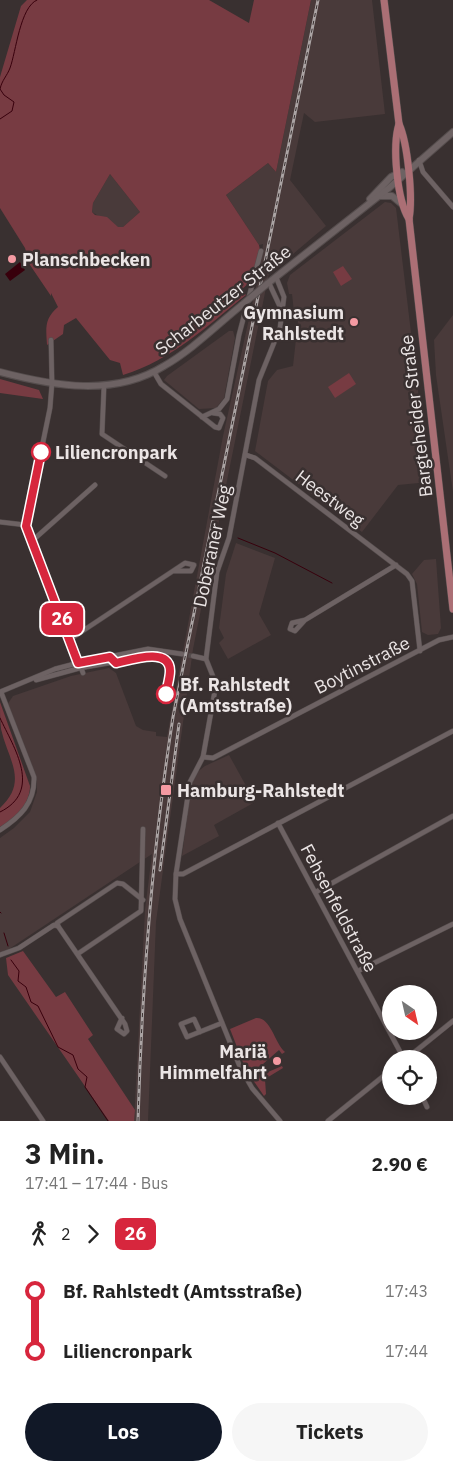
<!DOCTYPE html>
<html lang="de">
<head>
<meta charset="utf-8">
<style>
  body { margin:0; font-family:"IBM Plex Sans",sans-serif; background:#f6f6f6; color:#222; height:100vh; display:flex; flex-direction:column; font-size:19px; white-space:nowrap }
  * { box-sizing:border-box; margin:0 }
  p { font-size:16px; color:#767676 }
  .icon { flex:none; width:28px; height:28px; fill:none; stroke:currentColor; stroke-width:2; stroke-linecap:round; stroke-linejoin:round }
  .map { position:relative; height:1121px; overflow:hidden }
  .side { display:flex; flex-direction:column; background:#fff; flex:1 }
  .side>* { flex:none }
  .badge { padding:0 10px; border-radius:8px; font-size:18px; line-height:32px }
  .needle { width:32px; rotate:146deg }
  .fabs { position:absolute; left:382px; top:985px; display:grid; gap:10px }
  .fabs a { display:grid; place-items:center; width:55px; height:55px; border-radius:50%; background:#fff; box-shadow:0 2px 12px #0003; font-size:25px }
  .map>.badge { position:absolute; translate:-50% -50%; box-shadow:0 0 0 2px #fff }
  .legs { display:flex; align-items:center; gap:8px; height:55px; padding:0 25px; font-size:16px }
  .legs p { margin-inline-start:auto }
  .summary { display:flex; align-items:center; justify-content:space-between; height:85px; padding:0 25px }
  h1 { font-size:28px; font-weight:700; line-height:38px }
  .primary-button { display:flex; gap:10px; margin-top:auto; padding:10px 25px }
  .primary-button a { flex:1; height:58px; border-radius:30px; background:#111827; color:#fff; font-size:20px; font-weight:700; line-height:58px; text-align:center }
  .primary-button a+a { background:#f6f6f6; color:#222 }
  ul { padding:0 25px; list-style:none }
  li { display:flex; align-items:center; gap:18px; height:60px; font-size:19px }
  li i { display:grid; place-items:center; width:8px; height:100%; margin:0 6px; background:currentColor }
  li i::after { content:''; width:12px; height:12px; margin:-6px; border:4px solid; border-radius:50%; background:#fff }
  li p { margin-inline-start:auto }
  li:first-child i { background:linear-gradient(#0000 50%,currentColor 0) }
  li:last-child i { background:linear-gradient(currentColor 50%,#0000 0) }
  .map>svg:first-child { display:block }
</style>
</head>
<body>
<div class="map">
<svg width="453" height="1121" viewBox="0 0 453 1121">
  <rect width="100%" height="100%" fill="#393030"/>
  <g fill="#493a3a">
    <polygon points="311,0 372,0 385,114 315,122 304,113 290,180 326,226 273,271 270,268 193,649 156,922 148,1121 134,1121 145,910 152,854 0,955 0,838 14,828 30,812 37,792 37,781 7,705 13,696 71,676 109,668 116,673 136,726 143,730 156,732 156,736 167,737 223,436 260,269 263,244 259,245 226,195 268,163 276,172"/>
    <polygon points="110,174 140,212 123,227 118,228 92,212 93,203"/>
    <polygon points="385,202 391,203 396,208 429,482 398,485 362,532 255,451 268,381 277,370 293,366 299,312 294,312 292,294 289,294 287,283 290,275"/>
    <polygon points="453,315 453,492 436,375 434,340"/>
    <polygon points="229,331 233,331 235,338 224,398 216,408 199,409 164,380 167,376"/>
    <polygon points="236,543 275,558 259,614 271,635 228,659 219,643 224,638 219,628 226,574"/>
    <polygon points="436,559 441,628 438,634 428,635 422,632 417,584 412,574 424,560"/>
    <polygon points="229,755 255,802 214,825 219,836 182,856 192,781 196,773 205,766"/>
  </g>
  <g fill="#773b42" fill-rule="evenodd">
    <path d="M27,0H209L249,23L254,0H311L276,172L268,163L226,195L259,245L260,250L250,282L241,290L246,295C207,326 172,360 123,375L120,363L110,360L76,318L64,325L63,334L47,345C46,328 44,319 58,307L51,293V296L30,265L25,248L0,208V77L21,6ZM110,174L140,212L123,227H118L107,217L95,215L92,212L93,203Z"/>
    <polygon points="343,266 352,279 341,286 333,272"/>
    <polygon points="349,373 356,384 335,398 328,387"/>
    <polygon points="0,379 39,390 43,399 0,393"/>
    <path d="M0,702L30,786C30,805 15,818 0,827V808C29,781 8,760 1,729C0,721 0,710 0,702Z"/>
    <polygon points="23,951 56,997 65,992 93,1035 88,1039 135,1110 134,1121 109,1121 8,975 6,958"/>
    <path d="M256,1018C271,1017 274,1042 285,1052L282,1054L279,1050L263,1064L268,1072L282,1066L283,1068L265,1079L266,1094L264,1096L246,1070L230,1029Z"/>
  </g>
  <polygon fill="#38000c" points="20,262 25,270 10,281 5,274"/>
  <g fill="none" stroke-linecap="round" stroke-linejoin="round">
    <g stroke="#38000c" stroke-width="1">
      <path d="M0,119L12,111L14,102L4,95L0,89C2,80 7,76 10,68C16,52 20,7 37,0"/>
      <polyline points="238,538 275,553 332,583"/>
      <path d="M0,718C14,748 43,791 0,812"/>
      <polyline points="0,912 1,913"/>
      <polyline points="4,933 8,946"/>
      <polyline points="11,960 19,971 18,981 26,987 31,1002 38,1006 58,1047 73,1055 78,1069 87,1077 85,1087 108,1121"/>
    </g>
    <polyline stroke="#544b4b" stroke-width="4.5" stroke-dasharray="4.5 2" stroke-linecap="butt" points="182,654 193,656"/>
    <defs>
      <g id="minor">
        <polyline points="419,160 423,172 453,207"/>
        <polyline points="276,277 284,297 280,328 259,380 229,538 217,572 206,659 214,679 215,690 203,757 190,782 176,874 175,899 180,919 240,1067 252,1088 280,1121"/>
        <polyline points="269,283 282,311"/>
        <polyline points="51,340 52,383 50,408 26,525 83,673"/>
        <polyline points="154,372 161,384 215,427 219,428 223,418 220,414 213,413"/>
        <polyline points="104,386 102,434 165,476"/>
        <polyline points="202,417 219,409 227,399 239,335 261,251"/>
        <polyline points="246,455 255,458 407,574 412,581 420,651"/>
        <polyline points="0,522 26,525"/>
        <polyline points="32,541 95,485"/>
        <polyline points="305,620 295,631 290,629 292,623 305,620 396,565"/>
        <polyline points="69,640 185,563 194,565 191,571 174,571"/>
        <polyline points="193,656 206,659"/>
        <polyline points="36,680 80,668 149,656 161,657"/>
        <polyline points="0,692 55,669 78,663 148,649 182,654"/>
        <polyline points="203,757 213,758 439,640 453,637"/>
        <polyline points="278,823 404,1059"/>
        <path d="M0,830C20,817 35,803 34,777L1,692"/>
        <polyline points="176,874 183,874 453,731"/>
        <polyline points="316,892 453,816"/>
        <polyline points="58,926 125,1024 127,1031 124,1034 117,1029 122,1018"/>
        <polyline points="58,926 57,923 117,883 123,884 143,900"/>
        <polyline points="79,953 141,911 143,829"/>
        <polyline points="0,955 19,948 54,925 58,926"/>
        <polyline points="358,971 453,924"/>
        <polyline points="200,1032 194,1019 181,1024 187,1037 222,1023"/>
        <polyline points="0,1057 43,1121"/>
        <polyline points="406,1059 453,1021"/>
        <polyline points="422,1096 427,1107"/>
        <polyline points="328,1121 391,1070"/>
      </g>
      <g id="secondary">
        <polyline points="379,196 392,196 403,205"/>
        <polyline points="370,199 391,177 402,172"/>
        <polyline points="267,284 389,188 453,132"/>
        <path d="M0,372C54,386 114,397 164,366C192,350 217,325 243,304"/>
      </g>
      <g id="primary">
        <path d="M384,0L399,124C408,144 413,198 409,219L453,609"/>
        <path d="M399,124C392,146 397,200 409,219"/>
      </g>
    </defs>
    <use href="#minor" stroke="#554d4d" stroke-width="5.5"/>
    <use href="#secondary" stroke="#554d4d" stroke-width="8"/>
    <use href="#primary" stroke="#554d4d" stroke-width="8"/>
    <use href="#minor" stroke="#6d6263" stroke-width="4.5"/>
    <use href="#secondary" stroke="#6d6263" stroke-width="6"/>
    <use href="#primary" stroke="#ab6f75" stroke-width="7"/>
    <defs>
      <g id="rail">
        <polyline points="160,870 179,724"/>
        <path d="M138,1121C142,985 152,851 173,717L318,0"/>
      </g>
    </defs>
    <use href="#rail" stroke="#aba4a4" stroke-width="3"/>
    <use href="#rail" stroke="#393030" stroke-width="1" stroke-dasharray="4" stroke-linecap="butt"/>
    <defs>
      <polyline id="secondary-bridge" points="243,304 267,284"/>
    </defs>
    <use href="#secondary-bridge" stroke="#554d4d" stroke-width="8" stroke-linecap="butt"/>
    <use href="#secondary-bridge" stroke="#6d6263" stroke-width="6"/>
  </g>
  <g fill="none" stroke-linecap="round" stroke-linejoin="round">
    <defs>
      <path id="line-1" d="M41,452L26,526L78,663L110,657L116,663C130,660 170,646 170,671C170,678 167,687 166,694"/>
    </defs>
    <use href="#line-1" stroke="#fff" stroke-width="11"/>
    <use href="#line-1" stroke="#d7263d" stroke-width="8"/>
  </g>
  <g fill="#f49aa2" stroke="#393030" stroke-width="2">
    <circle cx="12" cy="259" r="5"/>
    <circle cx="354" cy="322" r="5"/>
    <rect x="160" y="784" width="12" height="12" rx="2.5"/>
    <circle cx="277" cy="1061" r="5"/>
  </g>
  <g fill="#fff" stroke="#d7263d" stroke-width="2.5">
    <circle cx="41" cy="452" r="9"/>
    <circle cx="166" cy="694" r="9"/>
  </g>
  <g text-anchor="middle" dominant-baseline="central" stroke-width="5" stroke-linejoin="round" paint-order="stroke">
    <g font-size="18" font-weight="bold" fill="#ebe5e5" stroke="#393030" text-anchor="start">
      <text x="22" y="259">Planschbecken</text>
      <text x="344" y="312" text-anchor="end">Gymnasium<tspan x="344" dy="21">Rahlstedt</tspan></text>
      <text x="177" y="790">Hamburg-Rahlstedt</text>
      <text x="267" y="1051" text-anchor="end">Mariä<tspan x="267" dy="21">Himmelfahrt</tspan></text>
    </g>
    <g font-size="18" fill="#ebe5e5" stroke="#393030">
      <text transform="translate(223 300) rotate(-38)">Scharbeutzer Straße</text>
      <text transform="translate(416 416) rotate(-97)">Bargteheider Straße</text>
      <text transform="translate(330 498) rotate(37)">Heestweg</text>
      <text transform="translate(212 546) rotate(-78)">Doberaner Weg</text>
      <text transform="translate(362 665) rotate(-27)">Boytinstraße</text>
      <text transform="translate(339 908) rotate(62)">Fehsenfeldstraße</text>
    </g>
    <g font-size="18" font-weight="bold" fill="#ebe5e5" stroke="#393030" text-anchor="start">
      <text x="55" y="452">Liliencronpark</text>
      <text x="180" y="684">Bf. Rahlstedt<tspan x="180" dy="21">(Amtsstraße)</tspan></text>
    </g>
  </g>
</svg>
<div class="fabs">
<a><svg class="needle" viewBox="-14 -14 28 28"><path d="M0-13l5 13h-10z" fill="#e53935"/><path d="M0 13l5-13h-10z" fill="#767676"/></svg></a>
<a><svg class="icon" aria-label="locate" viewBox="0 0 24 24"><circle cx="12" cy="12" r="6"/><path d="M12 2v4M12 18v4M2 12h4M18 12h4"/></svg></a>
</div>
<b class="badge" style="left:62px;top:619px;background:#d7263d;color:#fff">26</b>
</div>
<section class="side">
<div class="summary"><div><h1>3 Min.</h1><p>17:41 – 17:44 · Bus</p></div><b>2.90 €</b></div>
<div class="legs"><svg class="icon" aria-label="walk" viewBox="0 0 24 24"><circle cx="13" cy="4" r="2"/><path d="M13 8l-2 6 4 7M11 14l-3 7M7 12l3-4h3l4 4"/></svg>2<svg class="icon" aria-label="forward" viewBox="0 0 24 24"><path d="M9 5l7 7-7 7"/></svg><b class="badge" style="background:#d7263d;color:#fff">26</b></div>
<ul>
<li><i style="color:#d7263d"></i><b>Bf. Rahlstedt (Amtsstraße)</b><p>17:43</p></li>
<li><i style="color:#d7263d"></i><b>Liliencronpark</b><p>17:44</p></li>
</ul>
<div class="primary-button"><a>Los</a><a>Tickets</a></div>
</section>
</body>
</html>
